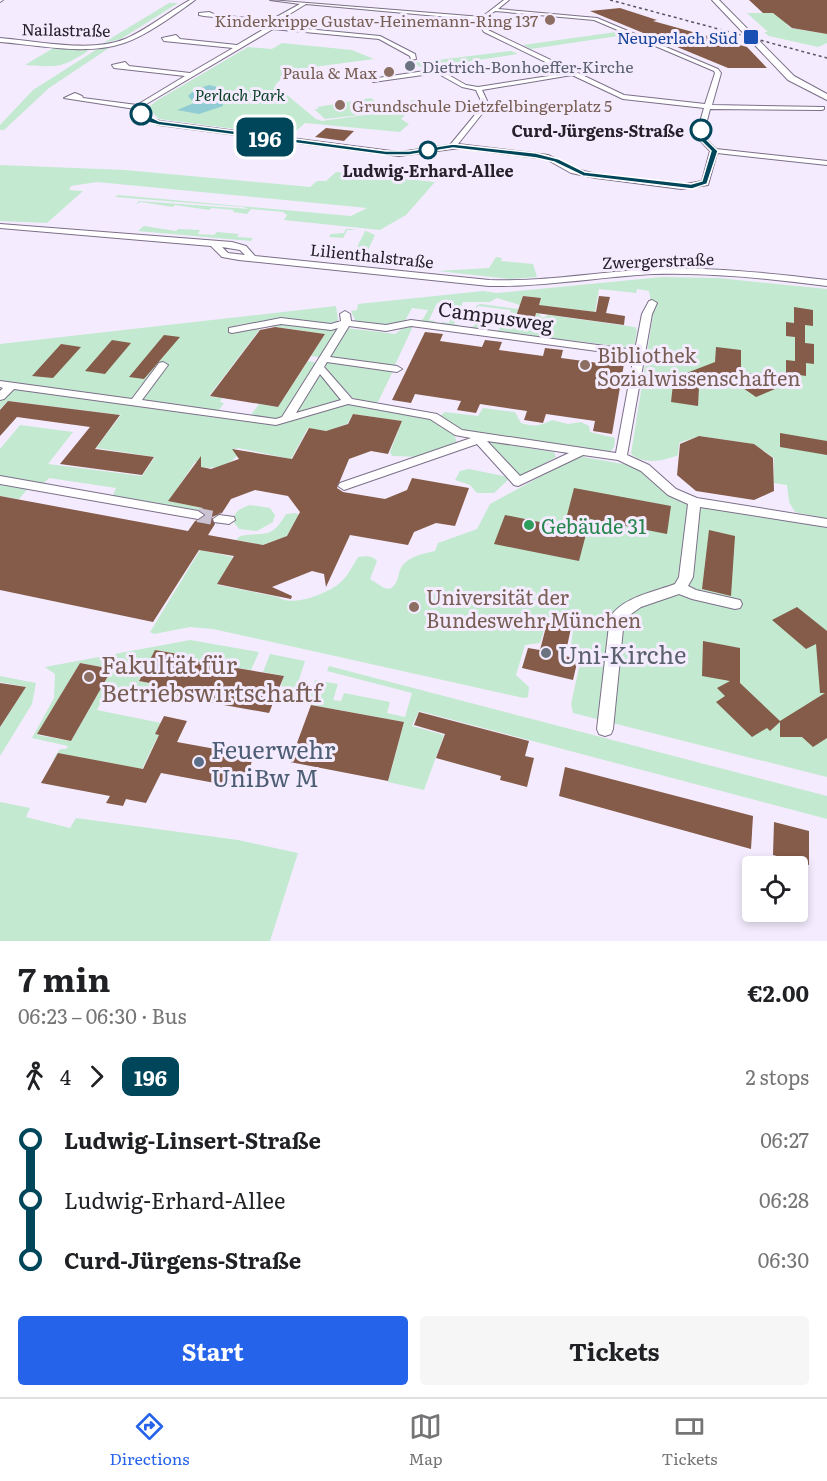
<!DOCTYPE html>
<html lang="en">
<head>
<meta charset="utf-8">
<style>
  body { margin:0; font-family:Literata,serif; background:#f6f6f6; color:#202124; height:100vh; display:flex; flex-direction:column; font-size:22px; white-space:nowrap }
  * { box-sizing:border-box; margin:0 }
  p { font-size:20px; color:#757577 }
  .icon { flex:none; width:33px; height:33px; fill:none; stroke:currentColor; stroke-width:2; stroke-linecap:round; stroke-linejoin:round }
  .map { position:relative; height:941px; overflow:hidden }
  .details { display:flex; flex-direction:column; background:#fff; flex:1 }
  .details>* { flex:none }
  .badge { padding:0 12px; border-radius:9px; font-size:21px; line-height:39px }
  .buttons { position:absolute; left:742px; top:856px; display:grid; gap:12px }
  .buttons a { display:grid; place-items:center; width:66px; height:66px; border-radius:6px; background:#fff; box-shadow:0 3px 9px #0003; font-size:30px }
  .map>.badge { position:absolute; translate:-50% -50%; box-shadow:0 0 0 3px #fff }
  .legs { display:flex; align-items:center; gap:9px; height:66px; padding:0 18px; font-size:20px }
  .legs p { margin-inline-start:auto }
  .overview { display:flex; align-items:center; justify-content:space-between; height:102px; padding:0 18px }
  h1 { font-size:33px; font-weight:700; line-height:45px }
  .cta { display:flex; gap:12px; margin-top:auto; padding:12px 18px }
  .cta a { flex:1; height:69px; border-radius:6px; background:#2563eb; color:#fff; font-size:24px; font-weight:700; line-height:69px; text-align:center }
  .cta a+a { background:#f6f6f6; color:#202124 }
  ul { padding:0 18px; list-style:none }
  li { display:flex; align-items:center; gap:21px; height:60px; font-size:22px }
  li i { display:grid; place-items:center; width:9px; height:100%; margin:0 8px; background:currentColor }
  li i::after { content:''; width:15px; height:15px; margin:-8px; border:4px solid; border-radius:50%; background:#fff }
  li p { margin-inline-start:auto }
  li:first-child i { background:linear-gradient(#0000 50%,currentColor 0) }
  li:last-child i { background:linear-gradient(currentColor 50%,#0000 0) }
  .tabs { display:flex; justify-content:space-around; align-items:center; height:84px; border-top:2px solid #e0e0e0; background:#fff; font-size:16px; color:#757577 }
  .tabs a { display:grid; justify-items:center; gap:3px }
  .tabs .current { color:#2563eb }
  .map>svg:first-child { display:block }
</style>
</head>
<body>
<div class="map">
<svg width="827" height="941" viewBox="0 0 827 941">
  <rect width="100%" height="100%" fill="#f4ecfe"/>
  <g fill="#c3e9d0" fill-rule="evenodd">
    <polygon points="169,3 178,3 121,39 103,43"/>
    <polygon points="747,13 776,13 791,23 786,24 791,28 827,34 827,43 818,47 769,36 764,32 768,32"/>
    <polygon points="616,32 625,35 531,49 523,45"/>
    <polygon points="282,43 352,50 374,59 291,70 275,85 316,119 322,121 387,112 325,119 314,109 319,109 317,107 371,98 389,112 400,110 412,100 420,101 401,119 409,124 400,132 305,123 296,131 258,126 251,131 159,119 148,108 156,101 248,47 272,49"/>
    <path d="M55,47L84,48L88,51C60,69 57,67 25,65Z"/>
    <polygon points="99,48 109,48 49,88 4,130 0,130 0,125 33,90"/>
    <polygon points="511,51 518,54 452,64 446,70 440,67 424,69 414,63"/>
    <polygon points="0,165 125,170 310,187 317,181 326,181 336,172 435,182 406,215 380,230 284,220 287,215 283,212 251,209 247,214 233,212 234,210 212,208 209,210 175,205 173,207 141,202 136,204 139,201 249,209 243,207 115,197 118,195 351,216 367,208 97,182 71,186 69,190 83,191 47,223 0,221"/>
    <polygon points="144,226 176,231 178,229 200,230 198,234 214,235 217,232 239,234 237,237 253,238 251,241 138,231"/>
    <polygon points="346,229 366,231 375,235 362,263 322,259 327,249 323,248 325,245 338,246 332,257 351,259 365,231 348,229 343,238 329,237 331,234 344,233"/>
    <polygon points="496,257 502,258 501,261 533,264 537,277 511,279 438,271 489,268"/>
    <path d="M662,277L718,278L827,289V519L795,512L789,502L787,485L774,483V458L754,444L699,436L679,443L678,455C664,461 644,465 631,454L653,315L649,291L637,289L636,293L599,289L595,312L549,306L547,309L538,307L541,298L523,296L520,305L497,298L490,302H463L454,324L459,325L458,327L441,325L442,322L449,323L456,306L437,303L429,320L435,321L433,324L417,322L423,319L428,310L412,308L405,321L388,325L356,322L351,311L357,310L358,304L483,291L497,293Z"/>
    <polygon points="481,304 518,309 515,322 533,325 537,312 543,318 548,315 635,327 637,330 634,348 492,331 499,330 502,320 494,317 507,318 511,310 478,306 474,314 489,317 482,318 479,327 484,328 483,330 468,328 474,326 478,317 472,316 477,305"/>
    <path d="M336,306L338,320L335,324L283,319L238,325L231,328L246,331C261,317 370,330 395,334L406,326H413L395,365L388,367L311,356L325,334L263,325L209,396L222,398L220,402L224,403L219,410L250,416L259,404L278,407L308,361L319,363L314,370L324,374L348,404C375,411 452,409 457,443L420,457L392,456L390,452L402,421L353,414L347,424L326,431L308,428L291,459L238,448L233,450L239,453C230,467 214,469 198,467L201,462H195L169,501L203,508L199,514L112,498L116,488L49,478L42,485L33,483L19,499L0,496V449L20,425L73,432L48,464L142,476L155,457L96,448L121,415L8,401L0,409V344Z"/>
    <polygon points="330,361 393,371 392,373 378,402 357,402 326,370 326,364"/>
    <path d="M483,408L515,412L521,423C534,427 541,426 552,420L568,424L581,422L589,426L590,432L615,438L614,447L610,452L481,434L450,427L440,416L445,412L478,416Z"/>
    <polygon points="491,442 554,452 556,457 518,478 486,444"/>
    <path d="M578,456L634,466L665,493L680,499V502L827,526V777L573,713L571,704L581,658L570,651L574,625C568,617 558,617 548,617L540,643L525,645L516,675L529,687L528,697L524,698L213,629L190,627L154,634L150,632L200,550L233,557L218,585L278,597C292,608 329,593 341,582C348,576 353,565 358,557C365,556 372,555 377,561L370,579L384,588L390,589C399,583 397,576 401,568C408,556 423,554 435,551L438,543L477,529L490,504Z"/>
    <polygon points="469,469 508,477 509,479 494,493 477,493 470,485 455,480 460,471"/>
    <path d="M250,505L270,508L275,515L273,522L257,531L239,529L233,521C234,511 241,508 250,505Z"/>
    <path d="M296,513L299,515L287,536L263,545L236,540L240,536C266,531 270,541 286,514Z"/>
    <path d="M190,640L259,652L251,670L177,658L178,654L156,650L138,681L155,684L149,694L110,686L97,710L161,723L155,734L179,739L177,742L157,738L142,769L59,754L52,761L60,749H66L68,746L32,738L54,698L55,674L45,667ZM80,663L112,669L71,741L37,735Z"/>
    <polygon points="270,654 305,661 296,689 281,686 284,676 263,672"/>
    <polygon points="329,666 827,796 827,819 419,711 412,726 444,735 424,790 388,782 404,722 306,704 315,680 338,684 333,700 341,701 344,693 390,702 387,713 405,717 412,693 327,671"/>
    <polygon points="0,676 36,683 32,704 0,756 0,727 26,687 0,682"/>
    <polygon points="0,802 30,808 26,817 70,828 76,818 238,840 298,853 270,941 0,941"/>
  </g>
  <polygon fill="#91cbd4" points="209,85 221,88 203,93 222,99 223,106 199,114 177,110 194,103 188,96 194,90"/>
  <g fill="#855b49" fill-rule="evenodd">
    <polygon points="749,0 827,0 827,34 792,28 773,13 763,13"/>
    <polygon points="620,8 657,20 653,21 747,47 767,68 728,68 590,11"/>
    <polygon points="326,128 354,131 344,141 315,137"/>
    <polygon points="523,296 541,298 539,305 596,312 599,296 610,297 606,313 625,316 624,325 536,313 533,325 514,322"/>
    <polygon points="794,307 813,310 813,326 805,325 805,343 814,344 814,364 806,363 806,376 786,373 786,360 795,361 795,337 786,336 786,322 794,323"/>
    <polygon points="275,327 325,334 278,407 210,396 260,330"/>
    <polygon points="425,332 443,334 440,341 482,347 485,340 502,342 499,350 543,356 545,348 563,350 561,358 606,364 607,356 625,358 612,434 593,431 595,421 546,414 543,423 524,420 527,411 480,404 476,413 457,410 461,401 415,394 411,403 392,400"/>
    <polygon points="164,335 180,337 144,379 129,377"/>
    <polygon points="112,340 131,343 105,374 85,371"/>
    <polygon points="61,344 81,347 53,378 32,376"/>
    <polygon points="716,347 741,350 741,376 750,373 775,389 756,397 727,377 702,386 684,374 715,362"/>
    <polygon points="673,384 699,387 698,406 671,402"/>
    <polygon points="8,401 120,415 95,449 154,457 142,475 60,464 90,427 17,417 0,436 0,410"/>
    <path d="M353,414L402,421L388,454L371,451L349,459L337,488L343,492L385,499L407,490L412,478L469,488L455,526L436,523L414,532L408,545L350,535L326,587L324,574L312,571L272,587L292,596L291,599L217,584L234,556L199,550L153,622L0,590V496L188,531L195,521L206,516L201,510L203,508L168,501L201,456V467L211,469L239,459L232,449L292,459L309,428L326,431L348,424ZM255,490L288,496L300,512L287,536L263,545L208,535L215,524L212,517L222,513L231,499Z"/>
    <polygon points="780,433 827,441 827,455 780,447"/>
    <polygon points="699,436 754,444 773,458 774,491 754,500 696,491 677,475 680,444"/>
    <polygon points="574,488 671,506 667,534 590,519 579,561 494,544 505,515 564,527"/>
    <polygon points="709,530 735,536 731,596 702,589"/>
    <polygon points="797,607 827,631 827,738 813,747 802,737 780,737 780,722 770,731 767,728 752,737 716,702 725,696 717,688 730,681 702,676 703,641 740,648 740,683 780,721 825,693 820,693 816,644 806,649 772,620"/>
    <polygon points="547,623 564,625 571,628 565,656 578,659 573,680 522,668 528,648 540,650"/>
    <polygon points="155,650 178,654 177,658 284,676 269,713 151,692 155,684 139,681"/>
    <polygon points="80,663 112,669 71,741 37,734"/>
    <polygon points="0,683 26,687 0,727"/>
    <polygon points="311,705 404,722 388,781 290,762"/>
    <polygon points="419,712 529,741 525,756 534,758 527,787 500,780 501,776 436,758 445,734 414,725"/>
    <polygon points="164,716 187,721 177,742 254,756 242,788 161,773 146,803 126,799 123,806 106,803 110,796 41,783 58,753 143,769 159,735 155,734"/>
    <polygon points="565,767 753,816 751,849 559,796"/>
    <polygon points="774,822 809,831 809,865 773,855"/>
  </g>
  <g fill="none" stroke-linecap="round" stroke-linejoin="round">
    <polyline stroke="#cbc3d4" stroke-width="14" stroke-dasharray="14 7" stroke-linecap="butt" points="198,515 219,519"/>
    <defs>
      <g id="minor">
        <polygon points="0,0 3,0 0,2"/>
        <path d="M190,0H195C177,13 146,36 124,43C85,56 40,45 0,42V38C37,41 91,53 125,39C148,29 168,12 190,0Z"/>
        <path d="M270,0L482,17L504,0H509L498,9L597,18L718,69L721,73L712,105L824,107V109L822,110L710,109L703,136L716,149L827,161V165L717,153L708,185L681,189L596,178L571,173L546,159L460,148L399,156L159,125L142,119L135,109L64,98L75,93L82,96L83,98L137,105L185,76L114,68L112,65L125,62L129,66L190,73L233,48L164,41L162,38L176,35L180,39L237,45L269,26V23L204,16L199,15V13L209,12L216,15L271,20L300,4ZM306,4L481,20L479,25L484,32L568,73L478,87L466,85L438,69L371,79L373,82L437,73L462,87L476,90L483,105L450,145L399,152L160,121L146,117L141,109L143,106L273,29L379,39L410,56L411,60L416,59L415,54L380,36L275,26V23ZM495,11L594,20L714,71L715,73L705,104L624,95L488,30L485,25L487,17ZM572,75L623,99L704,108L696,136L710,151L702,181L681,185L596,174L576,169L548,155L458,144L489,105L482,90Z"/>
        <path d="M0,224L232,242L246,246L255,256L489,280C544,282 598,272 653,269C711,267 770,273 827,280V286C770,279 711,272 653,274C598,277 544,287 489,286L239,260L222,257L211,246L0,228ZM222,247L240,250L245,255L228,253Z"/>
        <path d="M652,300L657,303L652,314L627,455L649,465L676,489L697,498L827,519V527L700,507L693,577L688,586L696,590L740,600L742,604L740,608L735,609L692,599L679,594L641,607L624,619L613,729L611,734L605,736L599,734L597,729L610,617C623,597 654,592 675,584L679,577L688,504L668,495L641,471L618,460L583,455L518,486L514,485L477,444L344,490L338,486L340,483L471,438L455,435L430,419L348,404L276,425L14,389L4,399L0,400V391L3,388L0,387V381L132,399L159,363L163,362L168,365L142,400L276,419L282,417L338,328L331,330L281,324L232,333L229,332V328L281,318L331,324L341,321L340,314L345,311L350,314L351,321L386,325L411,320L635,350L642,314L649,301ZM349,326L386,331L411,326L634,356L616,453L462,430L437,414L352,399L324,367L327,362L397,372L402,369L397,366L330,357ZM320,374L341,400L296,413ZM487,441L569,453L520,476Z"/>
        <polygon points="0,476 198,511 204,515 198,519 0,484"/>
        <polygon points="219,515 234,517 235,520 229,524 214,522 213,519"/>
      </g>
      <polygon id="major" points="712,0 719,0 794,76 827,94 827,100 788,80"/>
    </defs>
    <use href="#minor" stroke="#7c6f89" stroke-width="2"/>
    <use href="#major" stroke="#7c6f89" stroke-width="2"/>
    <use href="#minor" fill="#fff" fill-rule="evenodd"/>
    <use href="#major" fill="#fff" fill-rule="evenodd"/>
    <polyline stroke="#5a5460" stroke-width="1.5" stroke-dasharray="3 3" stroke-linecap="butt" points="610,0 827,58"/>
  </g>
  <polygon fill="#00465a" stroke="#fff" stroke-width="1.5" points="141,112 159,121 386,151 409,151 453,144 536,153 559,159 585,172 691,184 702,181 711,151 696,136 701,128 704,130 703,136 718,151 707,184 692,189 583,176 554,162 536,158 453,148 409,155 386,155 159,125 146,122 138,114"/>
  <g fill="#8d6e63" stroke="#f4ecfe" stroke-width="2">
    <circle cx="550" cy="20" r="6"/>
    <circle cx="389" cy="72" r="6"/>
    <circle cx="340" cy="105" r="6"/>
    <circle cx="585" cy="365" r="6"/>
    <circle cx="414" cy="607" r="6"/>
    <circle cx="89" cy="677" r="6"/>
  </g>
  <rect fill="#1a4fb4" stroke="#f4ecfe" stroke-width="2" x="743" y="29" width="16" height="16" rx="3"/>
  <g fill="#6b7280" stroke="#f4ecfe" stroke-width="2">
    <circle cx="410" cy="66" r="6"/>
    <circle cx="546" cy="653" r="6"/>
  </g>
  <g fill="#fff" stroke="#00465a" stroke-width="3">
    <circle cx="141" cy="114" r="10"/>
    <circle cx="701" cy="130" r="10"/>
    <circle cx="428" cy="150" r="8"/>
  </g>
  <circle fill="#2e9e5b" stroke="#f4ecfe" stroke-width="2" cx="529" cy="525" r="6"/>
  <circle fill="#5c6f8a" stroke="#f4ecfe" stroke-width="2" cx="199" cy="762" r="6"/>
  <g text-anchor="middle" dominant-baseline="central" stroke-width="6" stroke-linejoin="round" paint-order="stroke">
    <g font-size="16" fill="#785e54" stroke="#f4ecfe" text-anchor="end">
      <text x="538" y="20">Kinderkrippe Gustav-Heinemann-Ring 137</text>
      <text x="377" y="72">Paula &amp; Max</text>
      <text x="352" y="105" text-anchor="start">Grundschule Dietzfelbingerplatz 5</text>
    </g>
    <g font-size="16" fill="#25202a" stroke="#f4ecfe">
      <text transform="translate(66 29) rotate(1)">Nailastraße</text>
      <text transform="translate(372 255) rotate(6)">Lilienthalstraße</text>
      <text transform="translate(658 260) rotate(-2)">Zwergerstraße</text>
    </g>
    <g font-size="16" fill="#164399" stroke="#f4ecfe" text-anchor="end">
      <text x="738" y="37">Neuperlach Süd</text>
    </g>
    <g font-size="16" fill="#5b616d" stroke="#f4ecfe" text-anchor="start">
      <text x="422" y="66">Dietrich-Bonhoeffer-Kirche</text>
    </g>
    <g font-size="16" font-style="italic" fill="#093f24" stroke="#f4ecfe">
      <text x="240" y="94">Perlach Park</text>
    </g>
    <g font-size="16" font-weight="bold" fill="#25202a" stroke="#f4ecfe" text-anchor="end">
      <text x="684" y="130">Curd-Jürgens-Straße</text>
      <text x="428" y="170" text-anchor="middle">Ludwig-Erhard-Allee</text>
    </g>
    <g font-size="20" fill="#25202a" stroke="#f4ecfe">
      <text transform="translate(496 315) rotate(8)">Campusweg</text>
    </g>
    <g font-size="20" fill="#785e54" stroke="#f4ecfe" text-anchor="start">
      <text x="597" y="354">Bibliothek<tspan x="597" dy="23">Sozialwissenschaften</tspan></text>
      <text x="426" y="596">Universität der<tspan x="426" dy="23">Bundeswehr München</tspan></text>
    </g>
    <g font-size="20" fill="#27864d" stroke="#f4ecfe" text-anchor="start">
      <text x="541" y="525">Gebäude 31</text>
    </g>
    <g font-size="24" fill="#5b616d" stroke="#f4ecfe" text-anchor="start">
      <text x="558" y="653">Uni-Kirche</text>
    </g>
    <g font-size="24" fill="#785e54" stroke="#f4ecfe" text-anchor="start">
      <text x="101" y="663">Fakultät für<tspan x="101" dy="28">Betriebswirtschaftf</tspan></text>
    </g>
    <g font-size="24" fill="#4e5e75" stroke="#f4ecfe" text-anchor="start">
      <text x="211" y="748">Feuerwehr<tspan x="211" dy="28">UniBw M</tspan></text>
    </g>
  </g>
</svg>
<div class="buttons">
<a><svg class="icon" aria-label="locate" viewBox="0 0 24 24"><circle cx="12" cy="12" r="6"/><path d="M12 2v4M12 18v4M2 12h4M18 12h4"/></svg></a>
</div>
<b class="badge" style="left:265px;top:137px;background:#00465a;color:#fff">196</b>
</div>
<section class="details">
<div class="overview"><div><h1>7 min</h1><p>06:23 – 06:30 · Bus</p></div><b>€2.00</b></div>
<div class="legs"><svg class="icon" aria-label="walk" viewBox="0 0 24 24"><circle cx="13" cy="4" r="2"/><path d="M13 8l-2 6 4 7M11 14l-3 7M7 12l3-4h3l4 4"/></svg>4<svg class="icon" aria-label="forward" viewBox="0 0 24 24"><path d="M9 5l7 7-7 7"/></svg><b class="badge" style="background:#00465a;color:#fff">196</b><p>2 stops</p></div>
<ul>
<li><i style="color:#00465a"></i><b>Ludwig-Linsert-Straße</b><p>06:27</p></li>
<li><i style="color:#00465a"></i><span>Ludwig-Erhard-Allee</span><p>06:28</p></li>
<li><i style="color:#00465a"></i><b>Curd-Jürgens-Straße</b><p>06:30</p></li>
</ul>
<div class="cta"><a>Start</a><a>Tickets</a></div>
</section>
<nav class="tabs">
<a class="current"><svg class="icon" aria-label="directions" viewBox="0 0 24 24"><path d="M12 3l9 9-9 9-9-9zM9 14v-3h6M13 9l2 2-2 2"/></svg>Directions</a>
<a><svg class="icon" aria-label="map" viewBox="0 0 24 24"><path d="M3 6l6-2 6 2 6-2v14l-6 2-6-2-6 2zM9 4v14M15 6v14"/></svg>Map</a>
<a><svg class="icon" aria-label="tickets" viewBox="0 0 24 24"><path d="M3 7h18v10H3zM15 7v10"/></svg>Tickets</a>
</nav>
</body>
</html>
